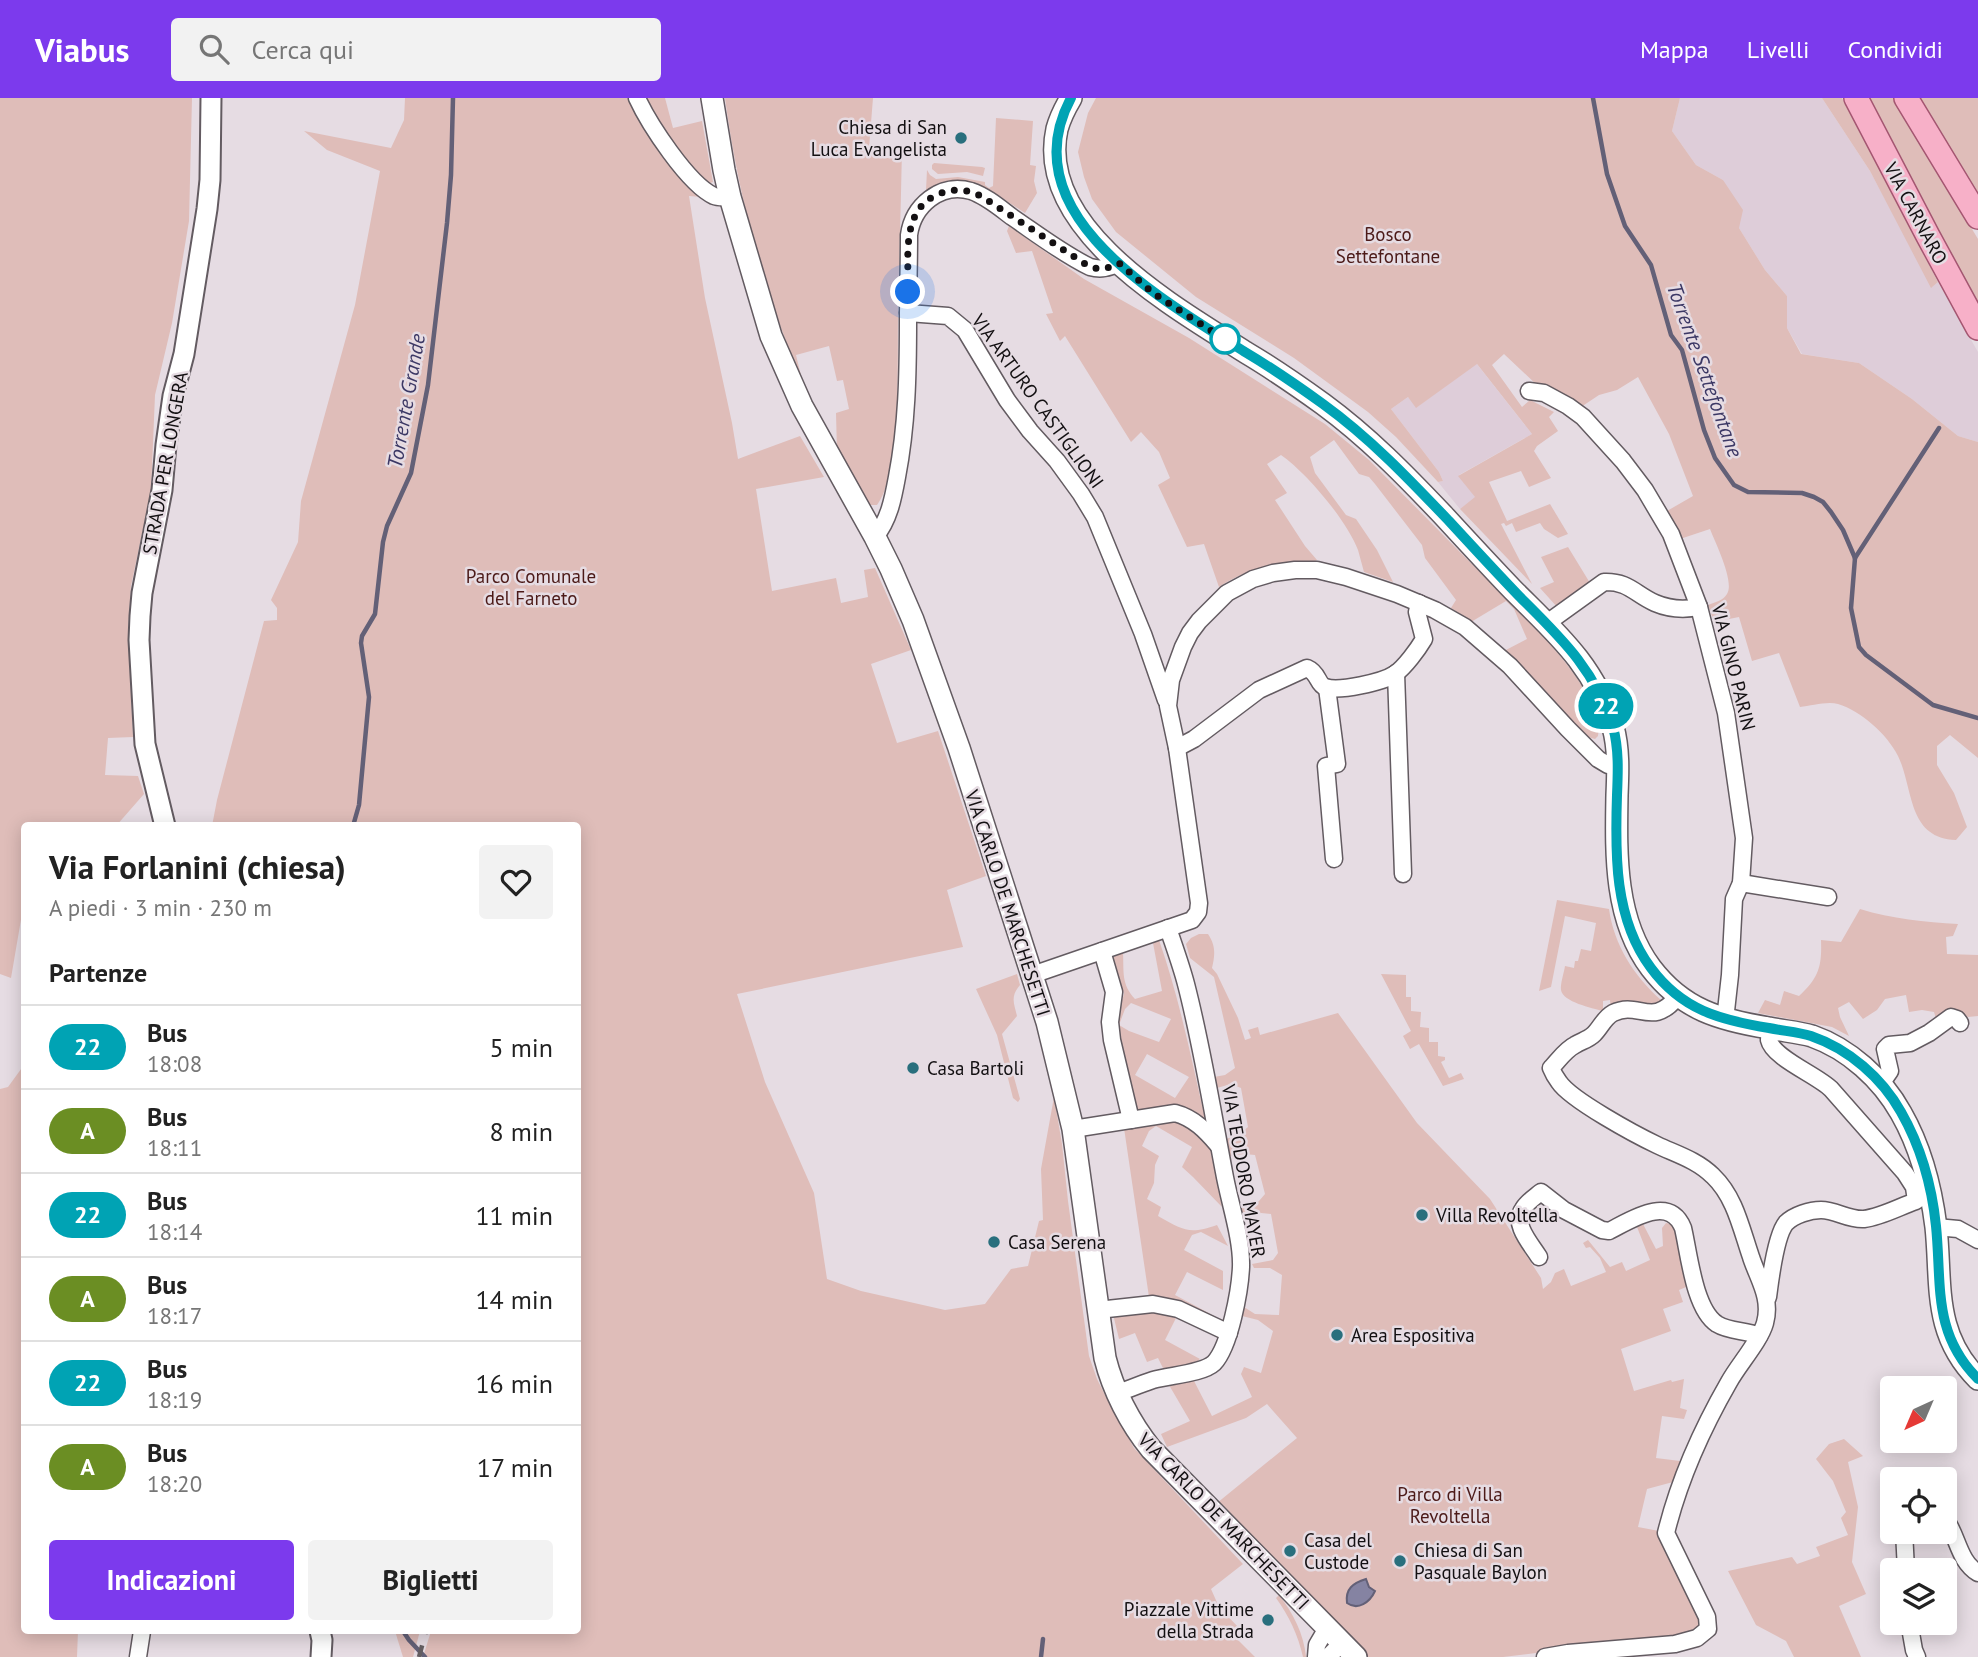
<!DOCTYPE html>
<html lang="it">
<head>
<meta charset="utf-8">
<style>
  body { margin:0; font-family:"PT Sans",sans-serif; background:#f2f2f2; color:#222; height:100vh; display:flex; flex-direction:column; font-size:26px; white-space:nowrap }
  * { box-sizing:border-box; margin:0 }
  p { font-size:23px; color:#767676 }
  .icon { flex:none; width:38px; height:38px; fill:none; stroke:currentColor; stroke-width:2; stroke-linecap:round; stroke-linejoin:round }
  .map { position:relative; flex:1; overflow:hidden }
  .drawer { position:absolute; left:21px; top:724px; width:560px; height:812px; display:flex; flex-direction:column; background:#fff; border-radius:7px; box-shadow:0 4px 18px #0003 }
  .drawer>* { flex:none }
  .badge { padding:0 14px; border-radius:23px; font-size:24px; line-height:46px }
  .needle { width:46px; rotate:224deg }
  .controls { position:absolute; left:1880px; top:1278px; display:grid; gap:14px }
  .controls a { display:grid; place-items:center; width:77px; height:77px; border-radius:7px; background:#fff; box-shadow:0 4px 18px #0003; font-size:35px }
  .you { position:absolute; width:35px; height:35px; margin:-18px; border:5px solid #fff; border-radius:50%; background:#1a73e8; box-shadow:0 0 0 10px #1a73e833 }
  .map>.badge { position:absolute; translate:-50% -50%; box-shadow:0 0 0 4px #fff }
  h2 { padding:0 28px; font-size:26px; line-height:63px }
  .round { display:grid; place-items:center; flex:none; width:74px; height:74px; border-radius:7px; background:#f2f2f2 }
  .summary { display:flex; align-items:center; justify-content:space-between; height:119px; padding:0 28px }
  h1 { font-size:33px; font-weight:800; line-height:52px }
  .action { display:flex; gap:14px; margin-top:auto; padding:14px 28px }
  .action a { flex:1; height:80px; border-radius:7px; background:#7c3aed; color:#fff; font-size:28px; font-weight:800; line-height:80px; text-align:center }
  .action a+a { background:#f2f2f2; color:#222 }
  ul { padding:0; list-style:none }
  li { display:flex; align-items:center; gap:21px; height:84px; padding:0 28px; border-top:2px solid #e0e0e0 }
  li div { flex:1 }
  li b { display:block; font-size:26px }
  li em { font-style:normal }
  li .badge { min-width:77px; font-weight:700; text-align:center }
  header { display:flex; align-items:center; gap:42px; box-sizing:border-box; height:98px; padding:0 35px; background:#7c3aed; color:#fff }
  header strong { font-size:33px }
  nav { display:flex; gap:38px; margin-inline-start:auto; font-size:24px }
  .search { width:490px; height:63px; background:#f2f2f2; display:flex; align-items:center; gap:18px; box-sizing:border-box; padding:0 24px; border-radius:7px; color:#767676; font-size:26px }
  .map>svg:first-child { display:block }
</style>
</head>
<body>
<header>
<strong>Viabus</strong>
<div class="search"><svg class="icon" aria-label="search" viewBox="0 0 24 24"><circle cx="10" cy="10" r="6"/><path d="M15 15l6 6"/></svg>Cerca qui</div>
<nav><a>Mappa</a><a>Livelli</a><a>Condividi</a></nav>
</header>
<div class="map">
<svg width="1978" height="1559" viewBox="0 0 1978 1559">
  <rect width="100%" height="100%" fill="#e6dce3"/>
  <g fill="#decdd9">
    <polygon points="1680,0 1822,0 1870,73 1932,189 1938,184 1978,254 1978,344 1958,338 1912,301 1859,265 1802,256 1787,230 1787,198 1765,172 1739,130 1723,82 1696,67 1672,33"/>
    <polygon points="1476,265 1532,336 1459,377 1476,400 1460,411 1438,384 1443,383 1439,374 1391,311 1408,299 1417,309"/>
  </g>
  <g fill="#dfbdb9" fill-rule="evenodd">
    <polygon points="0,0 192,0 189,123 172,225 155,297 151,393 131,488 128,534 133,639 108,640 105,677 138,678 144,696 116,728 24,728 24,804 11,880 0,876"/>
    <polygon points="405,0 631,0 702,99 689,98 705,200 732,325 738,361 800,338 824,379 756,391 772,493 836,480 841,505 868,499 864,472 875,470 911,552 871,566 897,645 938,633 986,778 947,792 963,849 737,896 765,984 814,1095 827,1181 861,1193 945,1212 985,1206 1011,1171 1028,1168 1039,1123 1043,1122 1041,1071 1054,999 1062,1046 1068,1103 1089,1258 1097,1281 1107,1301 1134,1350 1243,1466 1211,1491 1219,1509 1239,1530 1233,1537 1255,1559 423,1559 431,1533 578,1533 578,728 212,728 217,702 264,523 277,522 277,510 271,502 298,444 301,403 355,207 380,73 327,52 304,33 391,50 404,22"/>
    <polygon points="643,0 665,0 673,30 702,23 713,84 707,86 656,28"/>
    <path d="M725,0H873L869,50L902,51C901,106 899,162 898,217C897,259 902,376 877,407H871L865,404L837,354L836,315L849,311L843,282L837,283L829,248L796,257L803,286C764,194 738,98 725,0Z"/>
    <path d="M1096,0H1680L1672,33L1696,67L1723,82L1743,112L1739,130L1765,172L1787,198V230L1801,256L1859,265L1912,301L1958,338L1978,344V660L1950,637L1937,648V667L1954,695L1967,729L1956,742C1907,740 1914,691 1898,658C1887,636 1861,613 1838,606C1827,603 1811,608 1800,609L1779,555L1752,563L1739,519L1714,524L1708,507C1715,504 1723,503 1727,496C1735,484 1715,444 1710,431L1680,441L1667,413L1693,398L1669,336L1638,279L1617,292L1599,297L1581,309C1568,300 1554,288 1538,288L1504,256L1492,267L1522,309L1530,302L1554,314L1549,319L1558,333L1537,348L1534,353L1551,380L1529,389L1521,373L1489,384L1507,423L1550,406L1568,436L1558,440L1544,431L1540,425L1516,434L1512,425L1506,428L1504,425L1501,426L1532,486L1460,411L1475,399L1458,378L1532,336L1477,266L1416,310L1408,299L1391,311L1439,374L1443,383L1438,384L1396,339L1368,314L1294,260L1196,199L1116,134L1092,101L1084,79L1078,54L1088,15Z"/>
    <polygon points="1822,0 1842,0 1938,184 1931,190 1870,73"/>
    <polygon points="1870,0 1893,0 1978,141 1978,208"/>
    <polygon points="1916,0 1978,0 1978,102"/>
    <path d="M996,20L1033,23L1030,67L1036,68L1034,83L1037,95L1025,115C991,93 967,71 926,92L927,72L930,77L936,81L958,79L985,84V87L989,90L993,88Z"/>
    <polygon points="934,65 982,69 985,70 983,78 967,74 938,76 932,71 932,67"/>
    <path d="M1009,128L1084,181L1189,240L1325,326L1369,362L1544,539C1564,562 1603,607 1598,638L1595,641C1576,638 1557,606 1544,592C1531,578 1518,566 1504,553L1527,541L1514,511L1506,503L1471,524L1451,510L1456,502L1425,460L1422,447L1375,386L1369,379L1359,376L1334,342L1310,359L1315,375L1346,417L1356,421L1377,452L1393,484L1364,474C1362,467 1360,459 1358,452C1347,423 1307,375 1281,357L1267,366L1287,395L1275,402L1305,448L1317,462C1306,470 1291,464 1278,466C1257,469 1237,477 1219,489L1204,446L1187,449L1158,387L1170,380L1159,354L1141,334L1131,344L1065,238L1060,243L1046,216L1053,215L1032,153L1016,155L1007,133Z"/>
    <polygon points="1568,449 1590,485 1558,510 1540,490 1554,484 1541,459"/>
    <path d="M1557,802L1609,811C1614,847 1634,878 1661,902L1659,907L1611,913L1610,902L1603,903V913C1592,910 1563,904 1561,892C1560,886 1564,875 1565,868L1574,870L1575,863H1578L1581,851L1591,853L1596,825L1565,818L1551,889L1539,893Z"/>
    <path d="M1860,811C1892,821 1925,824 1958,826L1953,838L1946,839L1947,856L1978,857V918L1968,919C1952,908 1950,911 1936,921L1934,914L1922,912L1909,914L1906,897L1885,901L1877,912L1863,921L1849,904L1838,910L1840,919L1849,938L1832,929L1758,915L1765,902L1780,907L1784,893L1799,898C1819,880 1822,868 1821,842L1841,844Z"/>
    <path d="M1199,836H1208C1216,848 1215,857 1212,870L1217,876L1238,920L1245,942L1251,940L1248,932L1258,929L1260,937L1338,915L1417,1025L1490,1101L1541,1180L1543,1191L1551,1184L1555,1175L1564,1171L1571,1188L1606,1174L1600,1160L1590,1149L1586,1150L1583,1145L1588,1142L1610,1169L1622,1164L1626,1173L1650,1162L1637,1129L1643,1126L1656,1151L1663,1148L1662,1130L1666,1125L1675,1127L1691,1187L1679,1192L1683,1204L1663,1211L1671,1233L1621,1251L1634,1293L1671,1282L1672,1284L1684,1281L1680,1310L1687,1312L1684,1321L1662,1318L1656,1360L1680,1363L1673,1384L1647,1391L1638,1429L1659,1433L1702,1522L1699,1532L1690,1536L1503,1559H1368L1217,1405L1297,1340L1267,1306L1246,1320L1167,1349L1161,1336L1190,1323L1169,1287L1193,1281L1212,1318L1252,1299L1241,1276L1244,1269L1261,1275L1273,1233L1258,1222L1242,1218L1244,1209L1255,1216L1279,1217L1282,1177L1270,1170H1254L1252,1166L1273,1162L1278,1155L1271,1116L1261,1115L1242,1121L1239,1109L1259,1103L1265,1096L1255,1057L1244,1056L1230,1058L1224,1042L1241,1035L1248,1029L1241,990L1231,986L1217,990L1214,979L1225,977L1235,970L1214,879L1190,860L1186,846L1191,840Z"/>
    <path d="M1159,842C1180,902 1192,964 1206,1025L1189,1013L1171,1007L1137,1014L1117,930L1118,915L1124,896L1113,859L1123,855C1124,874 1121,886 1135,901L1162,893L1153,845ZM1131,905L1171,921L1159,944L1129,933L1119,927L1125,911ZM1147,956L1189,979L1175,1000L1135,977Z"/>
    <path d="M1017,876L1020,887C1010,899 1014,905 1017,918L1002,936L1020,1001L1018,1004L1013,1000L997,937L976,891Z"/>
    <polygon points="1381,876 1406,877 1406,899 1411,899 1411,913 1421,914 1420,929 1429,930 1429,944 1438,944 1438,958 1445,959 1445,962 1441,964 1449,980 1461,975 1464,981 1443,988 1419,946 1410,951 1403,938 1411,933"/>
    <polygon points="24,967 24,1533 78,1533 77,1559 0,1559 0,991 8,989"/>
    <path d="M1175,1021L1189,1028L1210,1050L1222,1109L1193,1079L1182,1069L1192,1049L1156,1028L1149,1033L1142,1048L1159,1058L1155,1067L1154,1085L1147,1101L1161,1109L1158,1118C1183,1132 1189,1137 1217,1127L1228,1148L1201,1134L1192,1137L1184,1152L1223,1173V1192L1187,1174L1175,1197L1218,1220L1181,1206L1149,1199L1124,1030Z"/>
    <polygon points="1149,1212 1176,1220 1165,1242 1200,1261 1193,1267 1164,1272 1158,1260 1147,1264 1135,1235 1119,1241 1113,1216"/>
    <polygon points="1844,1341 1863,1358 1848,1364 1858,1409 1852,1464 1866,1496 1839,1508 1861,1559 1794,1559 1786,1543 1756,1527 1728,1473 1792,1459 1797,1466 1820,1458 1816,1449 1848,1437 1841,1420 1846,1414 1833,1383 1816,1361 1829,1346"/>
    <path d="M1279,1497C1293,1515 1304,1536 1306,1559H1303C1298,1537 1289,1518 1276,1500Z"/>
    <polygon points="395,1533 420,1533 413,1559 403,1559"/>
  </g>
  <path fill="#8583a2" stroke="#636077" stroke-width="2" d="M1366,1481L1369,1489L1375,1493C1370,1504 1358,1513 1347,1505C1345,1491 1353,1485 1366,1481Z"/>
  <g fill="none" stroke-linecap="round" stroke-linejoin="round">
    <g stroke="#636077" stroke-width="4.5">
      <polyline points="1593,0 1607,76 1625,128 1651,167 1671,237 1682,252 1704,332 1715,360 1734,387 1748,394 1802,395 1814,399 1823,404 1831,414 1843,432 1855,460 1851,510 1859,549 1866,557 1933,607 1978,620"/>
      <polyline points="1855,460 1939,330"/>
      <polyline points="353,728 359,707 369,599 361,545 362,538 375,516 383,444 387,428 411,375 428,287 447,125 451,77 453,0"/>
      <polyline points="403,1533 409,1542 425,1559"/>
      <polyline points="1041,1559 1043,1541"/>
    </g>
    <defs>
      <g id="minor">
        <path d="M637,0C649,26 688,86 714,98C719,100 725,99 730,99"/>
        <polyline points="908,215 948,218 965,232 1007,302 1030,333 1057,363 1081,396 1095,419 1143,536 1166,602"/>
        <polyline points="1529,293 1544,295 1568,308 1583,319 1623,363 1645,392 1671,436 1699,509 1726,615 1744,740 1741,785 1734,801 1730,877 1725,922"/>
        <path d="M875,439C889,422 893,401 897,379C907,327 908,276 908,223C908,194 909,166 909,137C913,108 940,84 971,93C986,98 1000,110 1012,119C1037,136 1063,156 1090,169C1101,172 1108,170 1119,165"/>
        <path d="M1547,525L1604,484C1628,483 1635,496 1655,505C1669,511 1684,512 1699,509"/>
        <polyline points="1396,575 1403,776"/>
        <polyline points="1327,590 1337,666 1326,668 1334,761"/>
        <path d="M1177,650L1194,641L1259,592L1307,570C1319,575 1317,586 1325,589C1339,594 1383,584 1395,576C1405,569 1418,551 1424,541L1417,514L1419,505"/>
        <polyline points="1741,785 1828,799"/>
        <polyline points="1102,853 1114,894 1110,924 1112,942 1131,1022"/>
        <polyline points="1032,877 1192,822 1198,814 1199,805 1177,650 1168,608 1171,582 1183,549 1190,535 1199,523 1227,495 1253,481 1273,475 1295,472 1317,472 1346,479 1397,496 1435,512 1465,529 1510,568 1568,631 1598,661 1608,667 1618,668"/>
        <polyline points="1881,986 1890,973 1885,951 1889,947 1910,945 1929,935 1951,919 1957,921 1960,925"/>
        <path d="M1073,1031L1175,1015C1194,1020 1206,1033 1218,1047"/>
        <polyline points="1936,1129 1958,1131 1978,1142"/>
        <path d="M1539,1159C1531,1146 1512,1126 1523,1111C1527,1104 1535,1099 1541,1094L1564,1112L1602,1132L1609,1133C1631,1122 1669,1096 1683,1130C1689,1155 1694,1211 1717,1226C1730,1234 1746,1232 1759,1238"/>
        <path d="M1768,1199C1770,1183 1776,1137 1786,1125C1794,1117 1810,1112 1821,1112C1836,1112 1848,1122 1864,1121C1881,1119 1899,1109 1916,1103L1914,1089L1905,1075L1831,991C1817,977 1773,960 1769,942C1769,940 1770,933 1770,930"/>
        <polyline points="1098,1212 1153,1206 1178,1211 1229,1235"/>
        <path d="M1118,1295C1129,1291 1141,1286 1153,1282C1169,1277 1202,1276 1214,1265C1230,1248 1240,1192 1241,1169C1242,1140 1229,1103 1224,1074C1212,1011 1202,948 1186,886C1181,867 1174,848 1168,830"/>
        <path d="M1944,1419C1958,1437 1958,1463 1978,1475"/>
        <polyline points="1904,1433 1906,1472"/>
        <polyline points="1909,1524 1914,1552 1917,1559"/>
        <polyline points="138,1559 142,1533"/>
        <polyline points="1316,1559 1317,1547 1327,1530"/>
        <polyline points="1328,1559 1342,1545"/>
        <path d="M1545,1559L1568,1555L1675,1546L1697,1540L1708,1531L1707,1519L1666,1435C1679,1382 1702,1331 1729,1284C1739,1266 1760,1243 1765,1225C1772,1200 1758,1181 1751,1159C1741,1130 1735,1099 1713,1078C1697,1062 1676,1056 1657,1047C1636,1037 1571,1002 1559,984C1556,980 1553,975 1551,970C1558,963 1565,952 1575,947C1581,943 1588,942 1594,936C1601,929 1604,920 1613,915C1639,902 1652,931 1678,898"/>
      </g>
      <g id="tertiary">
        <polyline points="165,728 145,646 139,542 140,518 142,495 162,392 166,347 173,298 184,256 207,111 210,82 211,0"/>
        <polyline points="320,1533 322,1542 321,1559"/>
      </g>
      <g id="secondary">
        <path d="M712,0L724,72L730,99L771,238L802,308L875,439L891,471L913,522L959,650L1047,924L1073,1031L1105,1260C1113,1292 1130,1325 1151,1351L1356,1559"/>
        <path d="M1071,0C1065,10 1060,20 1057,31C1035,131 1176,210 1245,254C1272,270 1298,288 1323,306C1368,339 1405,377 1443,417C1466,442 1489,467 1513,492C1556,535 1595,568 1613,629C1619,651 1618,674 1617,697C1616,755 1614,821 1651,870C1683,912 1720,922 1769,930C1783,933 1798,934 1812,938C1849,951 1882,981 1901,1015C1921,1050 1931,1089 1936,1129C1942,1186 1932,1235 1978,1281"/>
      </g>
      <g id="primary">
        <polyline points="1856,0 1928,138 1978,230"/>
        <polyline points="1906,0 1978,119"/>
      </g>
    </defs>
    <use href="#minor" stroke="#635b61" stroke-width="19"/>
    <use href="#tertiary" stroke="#635b61" stroke-width="23"/>
    <use href="#secondary" stroke="#635b61" stroke-width="24"/>
    <use href="#primary" stroke="#a45671" stroke-width="26"/>
    <use href="#minor" stroke="#fff" stroke-width="16"/>
    <use href="#tertiary" stroke="#fff" stroke-width="19"/>
    <use href="#secondary" stroke="#fff" stroke-width="21"/>
    <use href="#primary" stroke="#f7b0c8" stroke-width="23"/>
    <polyline stroke="#645e62" stroke-width="4.5" stroke-dasharray="12 12" stroke-linecap="butt" points="419,1559 426,1533"/>
  </g>
  <g fill="none" stroke-linecap="round" stroke-linejoin="round">
    <defs>
      <path id="line" d="M1071,0C1008,117 1165,203 1245,254C1272,270 1298,288 1323,306C1370,340 1409,381 1449,423C1472,448 1495,473 1519,498C1560,539 1595,571 1613,629C1619,651 1618,674 1617,697C1615,755 1614,821 1651,870C1682,912 1720,922 1769,930C1783,933 1798,934 1811,938C1849,951 1882,980 1901,1014C1921,1049 1932,1089 1936,1128C1942,1186 1932,1235 1978,1281"/>
    </defs>
    <use href="#line" stroke="#fff" stroke-width="16"/>
    <use href="#line" stroke="#00a3b4" stroke-width="10"/>
    <path stroke="#131012" stroke-width="7" stroke-dasharray="0 12.6" d="M908,194C909,160 900,111 939,96C954,90 967,91 981,98L1090,169C1101,172 1108,171 1119,165L1153,195L1227,243L1225,241"/>
  </g>
  <g fill="#296f7d" stroke="#e6dce3" stroke-width="2.5">
    <circle cx="961" cy="40" r="7"/>
    <circle cx="913" cy="970" r="7"/>
    <circle cx="1422" cy="1117" r="7"/>
    <circle cx="994" cy="1144" r="7"/>
    <circle cx="1337" cy="1237" r="7"/>
    <circle cx="1290" cy="1453" r="7"/>
    <circle cx="1400" cy="1463" r="7"/>
    <circle cx="1268" cy="1522" r="7"/>
  </g>
  <circle fill="#fff" stroke="#00a3b4" stroke-width="3.5" cx="1225" cy="241" r="14"/>
  <g text-anchor="middle" dominant-baseline="central" stroke-width="5" stroke-linejoin="round" paint-order="stroke">
    <g font-size="19" fill="#131012" stroke="#e6dce3" text-anchor="start">
      <text x="947" y="29" text-anchor="end">Chiesa di San<tspan x="947" dy="22">Luca Evangelista</tspan></text>
      <text x="927" y="970">Casa Bartoli</text>
      <text x="1436" y="1117">Villa Revoltella</text>
      <text x="1008" y="1144">Casa Serena</text>
      <text x="1351" y="1237">Area Espositiva</text>
      <text x="1304" y="1442">Casa del<tspan x="1304" dy="22">Custode</tspan></text>
      <text x="1414" y="1452">Chiesa di San<tspan x="1414" dy="22">Pasquale Baylon</tspan></text>
      <text x="1254" y="1511" text-anchor="end">Piazzale Vittime<tspan x="1254" dy="22">della Strada</tspan></text>
    </g>
    <g font-size="19" fill="#131012" stroke="#e6dce3">
      <text transform="translate(1916 115) rotate(62)">VIA CARNARO</text>
      <text transform="translate(1038 303) rotate(54)">VIA ARTURO CASTIGLIONI</text>
      <text transform="translate(165 365) rotate(-80)">STRADA PER LONGERA</text>
      <text transform="translate(1734 569) rotate(76)">VIA GINO PARIN</text>
      <text transform="translate(1008 805) rotate(72)">VIA CARLO DE MARCHESETTI</text>
      <text transform="translate(1244 1073) rotate(80)">VIA TEODORO MAYER</text>
      <text transform="translate(1224 1423) rotate(46)">VIA CARLO DE MARCHESETTI</text>
    </g>
    <g font-size="19" fill="#4c1a18" stroke="#e6dce3">
      <text x="1388" y="136">Bosco<tspan x="1388" dy="22">Settefontane</tspan></text>
      <text x="531" y="478">Parco Comunale<tspan x="531" dy="22">del Farneto</tspan></text>
      <text x="1450" y="1396">Parco di Villa<tspan x="1450" dy="22">Revoltella</tspan></text>
    </g>
    <g font-size="21" font-style="italic" fill="#3c3865" stroke="#e6dce3">
      <text transform="translate(1705 272) rotate(70)">Torrente Settefontane</text>
      <text transform="translate(406 303) rotate(-80)">Torrente Grande</text>
    </g>
  </g>
</svg>
<div class="controls">
<a><svg class="needle" viewBox="-14 -14 28 28"><path d="M0-13l5 13h-10z" fill="#e53935"/><path d="M0 13l5-13h-10z" fill="#767676"/></svg></a>
<a><svg class="icon" aria-label="locate" viewBox="0 0 24 24"><circle cx="12" cy="12" r="6"/><path d="M12 2v4M12 18v4M2 12h4M18 12h4"/></svg></a>
<a><svg class="icon" aria-label="layers" viewBox="0 0 24 24"><path d="M12 4l9 5-9 5-9-5zM3 14l9 5 9-5"/></svg></a>
</div>
<div class="you" style="left:908px;top:194px"></div>
<b class="badge" style="left:1606px;top:608px;background:#00a3b4;color:#fff">22</b>
<section class="drawer">
<div class="summary"><div><h1>Via Forlanini (chiesa)</h1><p>A piedi · 3 min · 230 m</p></div><a class="round"><svg class="icon" aria-label="heart" viewBox="0 0 24 24"><path d="M12 20l-8-8c-3-5 5-10 8-4 3-6 11-1 8 4z"/></svg></a></div>
<h2>Partenze</h2>
<ul>
<li><span class="badge" style="background:#00a3b4;color:#fff">22</span><div><b>Bus</b><p>18:08</p></div><em>5 min</em></li>
<li><span class="badge" style="background:#6b8e23;color:#fff">A</span><div><b>Bus</b><p>18:11</p></div><em>8 min</em></li>
<li><span class="badge" style="background:#00a3b4;color:#fff">22</span><div><b>Bus</b><p>18:14</p></div><em>11 min</em></li>
<li><span class="badge" style="background:#6b8e23;color:#fff">A</span><div><b>Bus</b><p>18:17</p></div><em>14 min</em></li>
<li><span class="badge" style="background:#00a3b4;color:#fff">22</span><div><b>Bus</b><p>18:19</p></div><em>16 min</em></li>
<li><span class="badge" style="background:#6b8e23;color:#fff">A</span><div><b>Bus</b><p>18:20</p></div><em>17 min</em></li>
</ul>
<div class="action"><a>Indicazioni</a><a>Biglietti</a></div>
</section>
</div>
</body>
</html>
